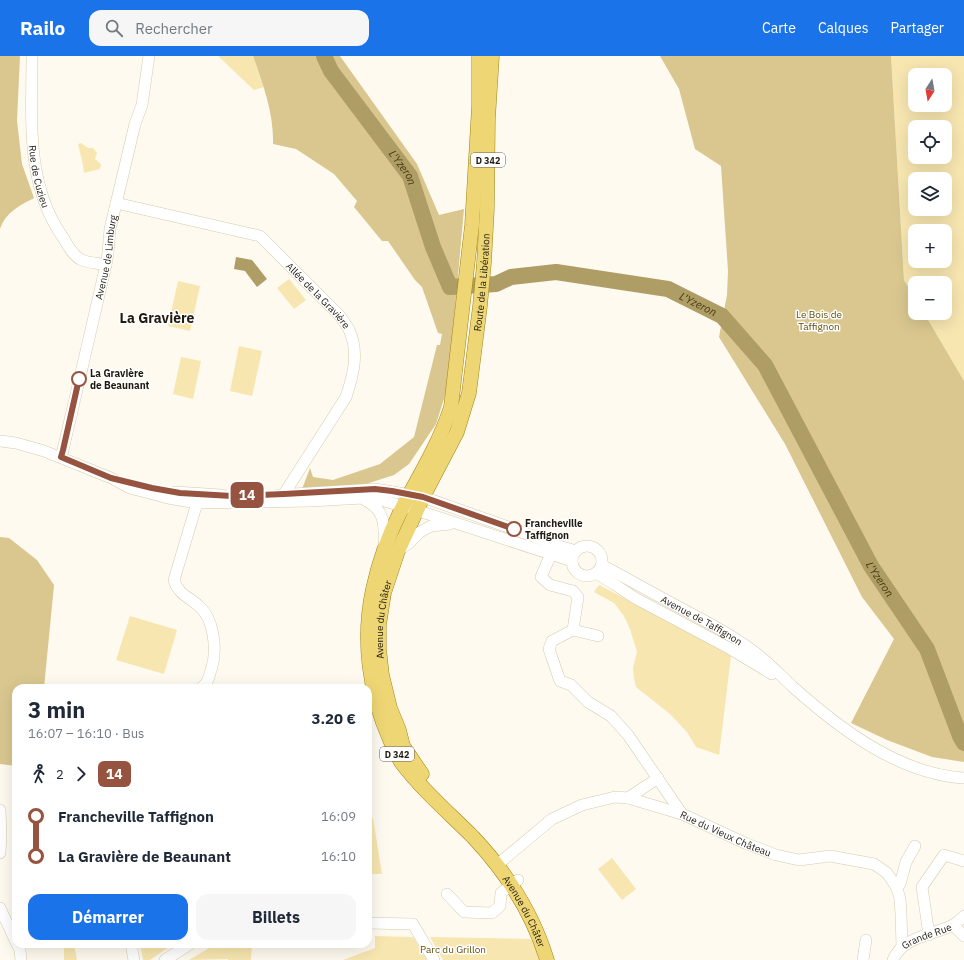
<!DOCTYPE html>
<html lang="fr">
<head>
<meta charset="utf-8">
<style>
  body { margin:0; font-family:"IBM Plex Sans",sans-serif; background:#f6f6f7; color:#1f2937; height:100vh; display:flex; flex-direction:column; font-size:15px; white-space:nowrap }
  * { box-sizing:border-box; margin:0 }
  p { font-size:13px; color:#747a83 }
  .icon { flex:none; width:22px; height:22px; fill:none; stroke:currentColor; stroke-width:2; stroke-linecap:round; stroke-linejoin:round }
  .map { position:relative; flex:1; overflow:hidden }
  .side { position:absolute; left:12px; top:628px; width:360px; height:264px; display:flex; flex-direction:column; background:#fff; border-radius:12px; box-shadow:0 4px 16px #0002 }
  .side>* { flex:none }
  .badge { padding:0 8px; border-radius:6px; font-size:14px; line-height:26px }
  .needle { width:26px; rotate:191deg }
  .buttons { position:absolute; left:908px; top:12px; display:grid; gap:8px }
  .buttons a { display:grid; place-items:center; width:44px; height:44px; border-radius:8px; background:#fff; box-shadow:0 4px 16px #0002; font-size:20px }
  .map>.badge { position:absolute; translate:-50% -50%; box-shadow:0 0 0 2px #fff }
  .legs { display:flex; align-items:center; gap:6px; height:44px; padding:0 16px; font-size:13px }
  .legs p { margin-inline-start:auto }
  .overview { display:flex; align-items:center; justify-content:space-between; height:68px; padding:0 16px }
  h1 { font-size:22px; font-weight:700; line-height:30px }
  .action { display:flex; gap:8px; margin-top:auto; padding:8px 16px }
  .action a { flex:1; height:46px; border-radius:12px; background:#1a73e8; color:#fff; font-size:16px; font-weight:700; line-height:46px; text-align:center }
  .action a+a { background:#f6f6f7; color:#1f2937 }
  ul { padding:0 16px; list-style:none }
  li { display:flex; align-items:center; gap:14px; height:40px; font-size:15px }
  li i { display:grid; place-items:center; width:6px; height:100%; margin:0 5px; background:currentColor }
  li i::after { content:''; width:10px; height:10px; margin:-5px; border:3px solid; border-radius:50%; background:#fff }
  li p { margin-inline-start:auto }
  li:first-child i { background:linear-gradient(#0000 50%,currentColor 0) }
  li:last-child i { background:linear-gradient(currentColor 50%,#0000 0) }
  header { display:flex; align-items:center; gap:24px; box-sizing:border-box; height:56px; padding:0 20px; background:#1a73e8; color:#fff }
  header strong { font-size:19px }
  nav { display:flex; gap:22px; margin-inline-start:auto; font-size:14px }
  .search { width:280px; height:36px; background:#f6f6f7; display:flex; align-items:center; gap:10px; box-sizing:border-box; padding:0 14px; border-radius:12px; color:#747a83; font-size:15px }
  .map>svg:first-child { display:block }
</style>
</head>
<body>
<header>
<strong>Railo</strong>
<div class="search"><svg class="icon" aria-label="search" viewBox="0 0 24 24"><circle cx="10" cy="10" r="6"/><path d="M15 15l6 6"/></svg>Rechercher</div>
<nav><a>Carte</a><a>Calques</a><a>Partager</a></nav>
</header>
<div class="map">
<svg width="964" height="904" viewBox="0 0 964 904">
  <rect width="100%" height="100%" fill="#fefaef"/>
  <g fill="#f7e6b0" fill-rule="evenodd">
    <polygon points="218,0 253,0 264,31 254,34"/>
    <path d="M891,0H964V325L924,257H945V227H915V242L904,224ZM915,19H945V49H915ZM915,71H945V101H915ZM915,123H945V153H915ZM915,175H945V205H915Z"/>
    <polygon points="81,87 88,92 93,92 97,97 95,103 101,108 100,113 84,117 83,109 78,88"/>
    <polygon points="289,223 306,244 294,253 277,232"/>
    <polygon points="178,225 200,230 190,275 168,270"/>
    <polygon points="239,290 262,295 252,340 230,335"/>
    <polygon points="181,301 201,305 193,343 173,338"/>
    <polygon points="599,529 699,581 731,600 719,699 696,691 687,676 670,658 636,631 634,623 633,612 637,596 630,573 624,560 614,547 594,536"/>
    <polygon points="130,560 177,574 164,618 116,604"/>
    <polygon points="373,762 382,818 368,818 368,763"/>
    <polygon points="612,802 636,833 622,844 598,813"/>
    <polygon points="375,880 413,881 427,904 343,904 375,892"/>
    <polygon points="430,881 530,883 534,887 540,904 443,904"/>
    <polygon points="64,888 74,888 77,904 64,904"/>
    <polygon points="140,888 173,888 150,904 143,904"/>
    <polygon points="216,888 252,888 251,904 228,904 228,903 189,904"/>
  </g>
  <g fill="#d9c78f">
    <path d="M0,0H20L17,65L22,108L34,142C19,150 6,156 0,173Z"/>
    <path d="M253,0H340L417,108L439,159L464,153L448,330L436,368L409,408L394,419L366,428L302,433L310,412L313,421L333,424L380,408L414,381L437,289H440L442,278L438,277L422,231L415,224L388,185H382L354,151L357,145L334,118L296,93L273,88C274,58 263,28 253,0Z"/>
    <polygon points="660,0 891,0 904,224 915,242 915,257 924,257 964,325 964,706 932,701 887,684 851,667 894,583 862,541 785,388 719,281 727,239 728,215 721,110 695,93 679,33"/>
    <polygon points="0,481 9,482 37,504 54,529 44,632 16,632 16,710 0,708"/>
  </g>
  <polygon fill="#ae9d65" points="236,201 252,204 267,223 257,231 245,215 234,213"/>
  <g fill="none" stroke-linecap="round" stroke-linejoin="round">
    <path stroke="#ae9d65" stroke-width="16" id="s1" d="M324,0L331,15L410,120L433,191L450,231L496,228L511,221L556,216L668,233L722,260L765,309L871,510L927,593L960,680L964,687"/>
    <defs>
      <g id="minor">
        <path id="s2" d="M32,0C32,63 25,129 64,183C68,190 74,201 82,204C88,207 98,207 106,209"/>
        <path id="s3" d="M116,147L260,180L340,260C343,265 348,270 350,276C359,298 353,320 346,341L284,438L271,441"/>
        <polyline points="0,385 16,387 44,395 111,422 130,432 168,442 197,447 311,445 363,442 381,444 416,454 572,505"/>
        <path id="s4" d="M61,401L63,394L106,209L108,197L110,173L135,68L142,49L149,0"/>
        <polyline points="175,436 222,439"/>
        <polyline points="293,438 375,433 423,441 514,473 556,489 576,495"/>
        <path d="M365,444C368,446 372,448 375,451C386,460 384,478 384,491"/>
        <circle cx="587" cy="505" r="15"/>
        <polyline points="398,495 409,487 420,476 431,470 450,468"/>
        <polyline points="551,498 541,521 550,529 573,535 578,541 573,574 552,585 549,593 560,625 571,629 588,646 611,660 628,679 682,758"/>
        <path id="s5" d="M602,509C631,525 660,541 690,557C713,569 737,582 757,598C770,608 781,620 793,631C840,673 899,718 964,722"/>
        <polyline points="596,517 614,528 635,542 729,592 772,618"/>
        <polyline points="573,574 598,580"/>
        <path d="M201,632C209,627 209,619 212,611C217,593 214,563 199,550C190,542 177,537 174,524L197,447L204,445"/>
        <polyline points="628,742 658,722"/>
        <polyline points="0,797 1,778 0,754"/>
        <path id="s6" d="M497,809L552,763L582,749L615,741L628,742L682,758L747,788L776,799L799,804L830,800L874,808L887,817L897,832L900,843L901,858L902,890"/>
        <polyline points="897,832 900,828 906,806 915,790"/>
        <polyline points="447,838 464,856 492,857 500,850 501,837 518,824"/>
        <polyline points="0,852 16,886"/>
        <polyline points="368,867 413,868 434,904"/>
        <polyline points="953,869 964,880"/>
        <polyline points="929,879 922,831 944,799 964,805"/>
        <polyline points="17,888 20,894 21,904"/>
        <polyline points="131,888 134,904"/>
        <polyline points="165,904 190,888"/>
        <polyline points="863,904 866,884"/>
        <path id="s7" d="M893,904C902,881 932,879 951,870C956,868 960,864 964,860"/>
      </g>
      <g id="major">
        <path id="s8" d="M479,0V50L472,169L451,351C441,382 425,410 409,439C393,468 380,500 373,533C362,583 369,637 390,684C393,691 397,699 401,706C422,734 449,757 473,781C506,816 533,858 547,904"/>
        <path id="s9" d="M422,718L403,690L399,674L390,652L382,619L379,593V569L384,537L398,495L423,441L457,376L469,337L480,250L484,207L487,153L488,63L492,0"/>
      </g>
    </defs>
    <use href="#minor" stroke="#d4cbae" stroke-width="12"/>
    <use href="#major" stroke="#9f8315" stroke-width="15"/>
    <use href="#minor" stroke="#fff" stroke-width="11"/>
    <use href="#major" stroke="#efd674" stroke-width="14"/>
  </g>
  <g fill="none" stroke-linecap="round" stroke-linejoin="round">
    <defs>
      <polyline id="line-1" points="79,323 63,394 61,401 111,422 152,432 180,437 232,440 284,438 375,433 392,435 423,441 514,473"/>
    </defs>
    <use href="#line-1" stroke="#fff" stroke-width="9"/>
    <use href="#line-1" stroke="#965340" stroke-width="6"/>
  </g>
  <g fill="#fff" stroke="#965340" stroke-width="2">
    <circle cx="79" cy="323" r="7"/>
    <circle cx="514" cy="473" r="7"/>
  </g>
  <g text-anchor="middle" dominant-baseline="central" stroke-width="3" stroke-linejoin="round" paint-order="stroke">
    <g fill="#fff" stroke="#625f58" stroke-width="1">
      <rect x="471" y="97" width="34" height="14" rx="3"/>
      <rect x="380" y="691" width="34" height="14" rx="3"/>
    </g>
    <g font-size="9" font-weight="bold" fill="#1f1b11">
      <text x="488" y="104">D 342</text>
      <text x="397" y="698">D 342</text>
    </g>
    <g font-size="10" fill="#1f1b11" stroke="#fff">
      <text stroke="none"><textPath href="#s2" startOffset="121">Rue de Cuzieu</textPath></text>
      <text stroke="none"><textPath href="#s4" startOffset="205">Avenue de Limburg</textPath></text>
      <text stroke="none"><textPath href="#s9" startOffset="520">Route de la Libération</textPath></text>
      <text stroke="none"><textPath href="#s3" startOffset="231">Allée de la Gravière</textPath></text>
      <text stroke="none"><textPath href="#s9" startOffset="164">Avenue du Châter</textPath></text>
      <text stroke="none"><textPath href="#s5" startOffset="114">Avenue de Taffignon</textPath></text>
      <text stroke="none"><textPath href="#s6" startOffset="256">Rue du Vieux Château</textPath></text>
      <text stroke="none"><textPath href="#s8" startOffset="925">Avenue du Châter</textPath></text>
      <text stroke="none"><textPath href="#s7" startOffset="43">Grande Rue</textPath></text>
    </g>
    <g font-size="10" fill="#624f09" stroke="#fff">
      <text x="819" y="258">Le Bois de<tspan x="819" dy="12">Taffignon</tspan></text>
      <text x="453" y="893">Parc du Grillon</text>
    </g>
    <g font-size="10" font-weight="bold" fill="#1f1b11" stroke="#fff" text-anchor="start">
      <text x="90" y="317">La Gravière<tspan x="90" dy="12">de Beaunant</tspan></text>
      <text x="525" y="467">Francheville<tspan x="525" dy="12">Taffignon</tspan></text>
    </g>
    <g font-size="11" font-style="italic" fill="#483b0e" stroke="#fff">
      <text stroke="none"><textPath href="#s1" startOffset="137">L'Yzeron</textPath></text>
      <text stroke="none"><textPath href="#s1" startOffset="521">L'Yzeron</textPath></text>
      <text stroke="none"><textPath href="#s1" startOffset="856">L'Yzeron</textPath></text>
    </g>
    <g font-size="14" font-weight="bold" fill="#1f1b11" stroke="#fff">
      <text x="157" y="262">La Gravière</text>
    </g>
  </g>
</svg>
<div class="buttons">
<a><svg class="needle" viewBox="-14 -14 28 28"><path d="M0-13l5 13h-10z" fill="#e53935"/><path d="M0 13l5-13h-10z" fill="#747a83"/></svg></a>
<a><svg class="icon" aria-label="locate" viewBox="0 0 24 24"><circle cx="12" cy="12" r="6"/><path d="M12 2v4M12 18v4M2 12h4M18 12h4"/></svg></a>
<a><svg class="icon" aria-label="layers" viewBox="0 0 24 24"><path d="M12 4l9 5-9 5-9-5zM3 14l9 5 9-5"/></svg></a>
<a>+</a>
<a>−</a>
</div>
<b class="badge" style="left:247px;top:439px;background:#965340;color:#fff">14</b>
<section class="side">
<div class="overview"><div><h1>3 min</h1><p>16:07 – 16:10 · Bus</p></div><b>3.20 €</b></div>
<div class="legs"><svg class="icon" aria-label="walk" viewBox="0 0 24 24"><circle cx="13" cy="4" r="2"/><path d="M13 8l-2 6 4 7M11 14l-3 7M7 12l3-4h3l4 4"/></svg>2<svg class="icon" aria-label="forward" viewBox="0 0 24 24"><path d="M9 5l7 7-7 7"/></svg><b class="badge" style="background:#965340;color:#fff">14</b></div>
<ul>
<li><i style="color:#965340"></i><b>Francheville Taffignon</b><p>16:09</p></li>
<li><i style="color:#965340"></i><b>La Gravière de Beaunant</b><p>16:10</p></li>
</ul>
<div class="action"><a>Démarrer</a><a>Billets</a></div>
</section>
</div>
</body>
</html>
